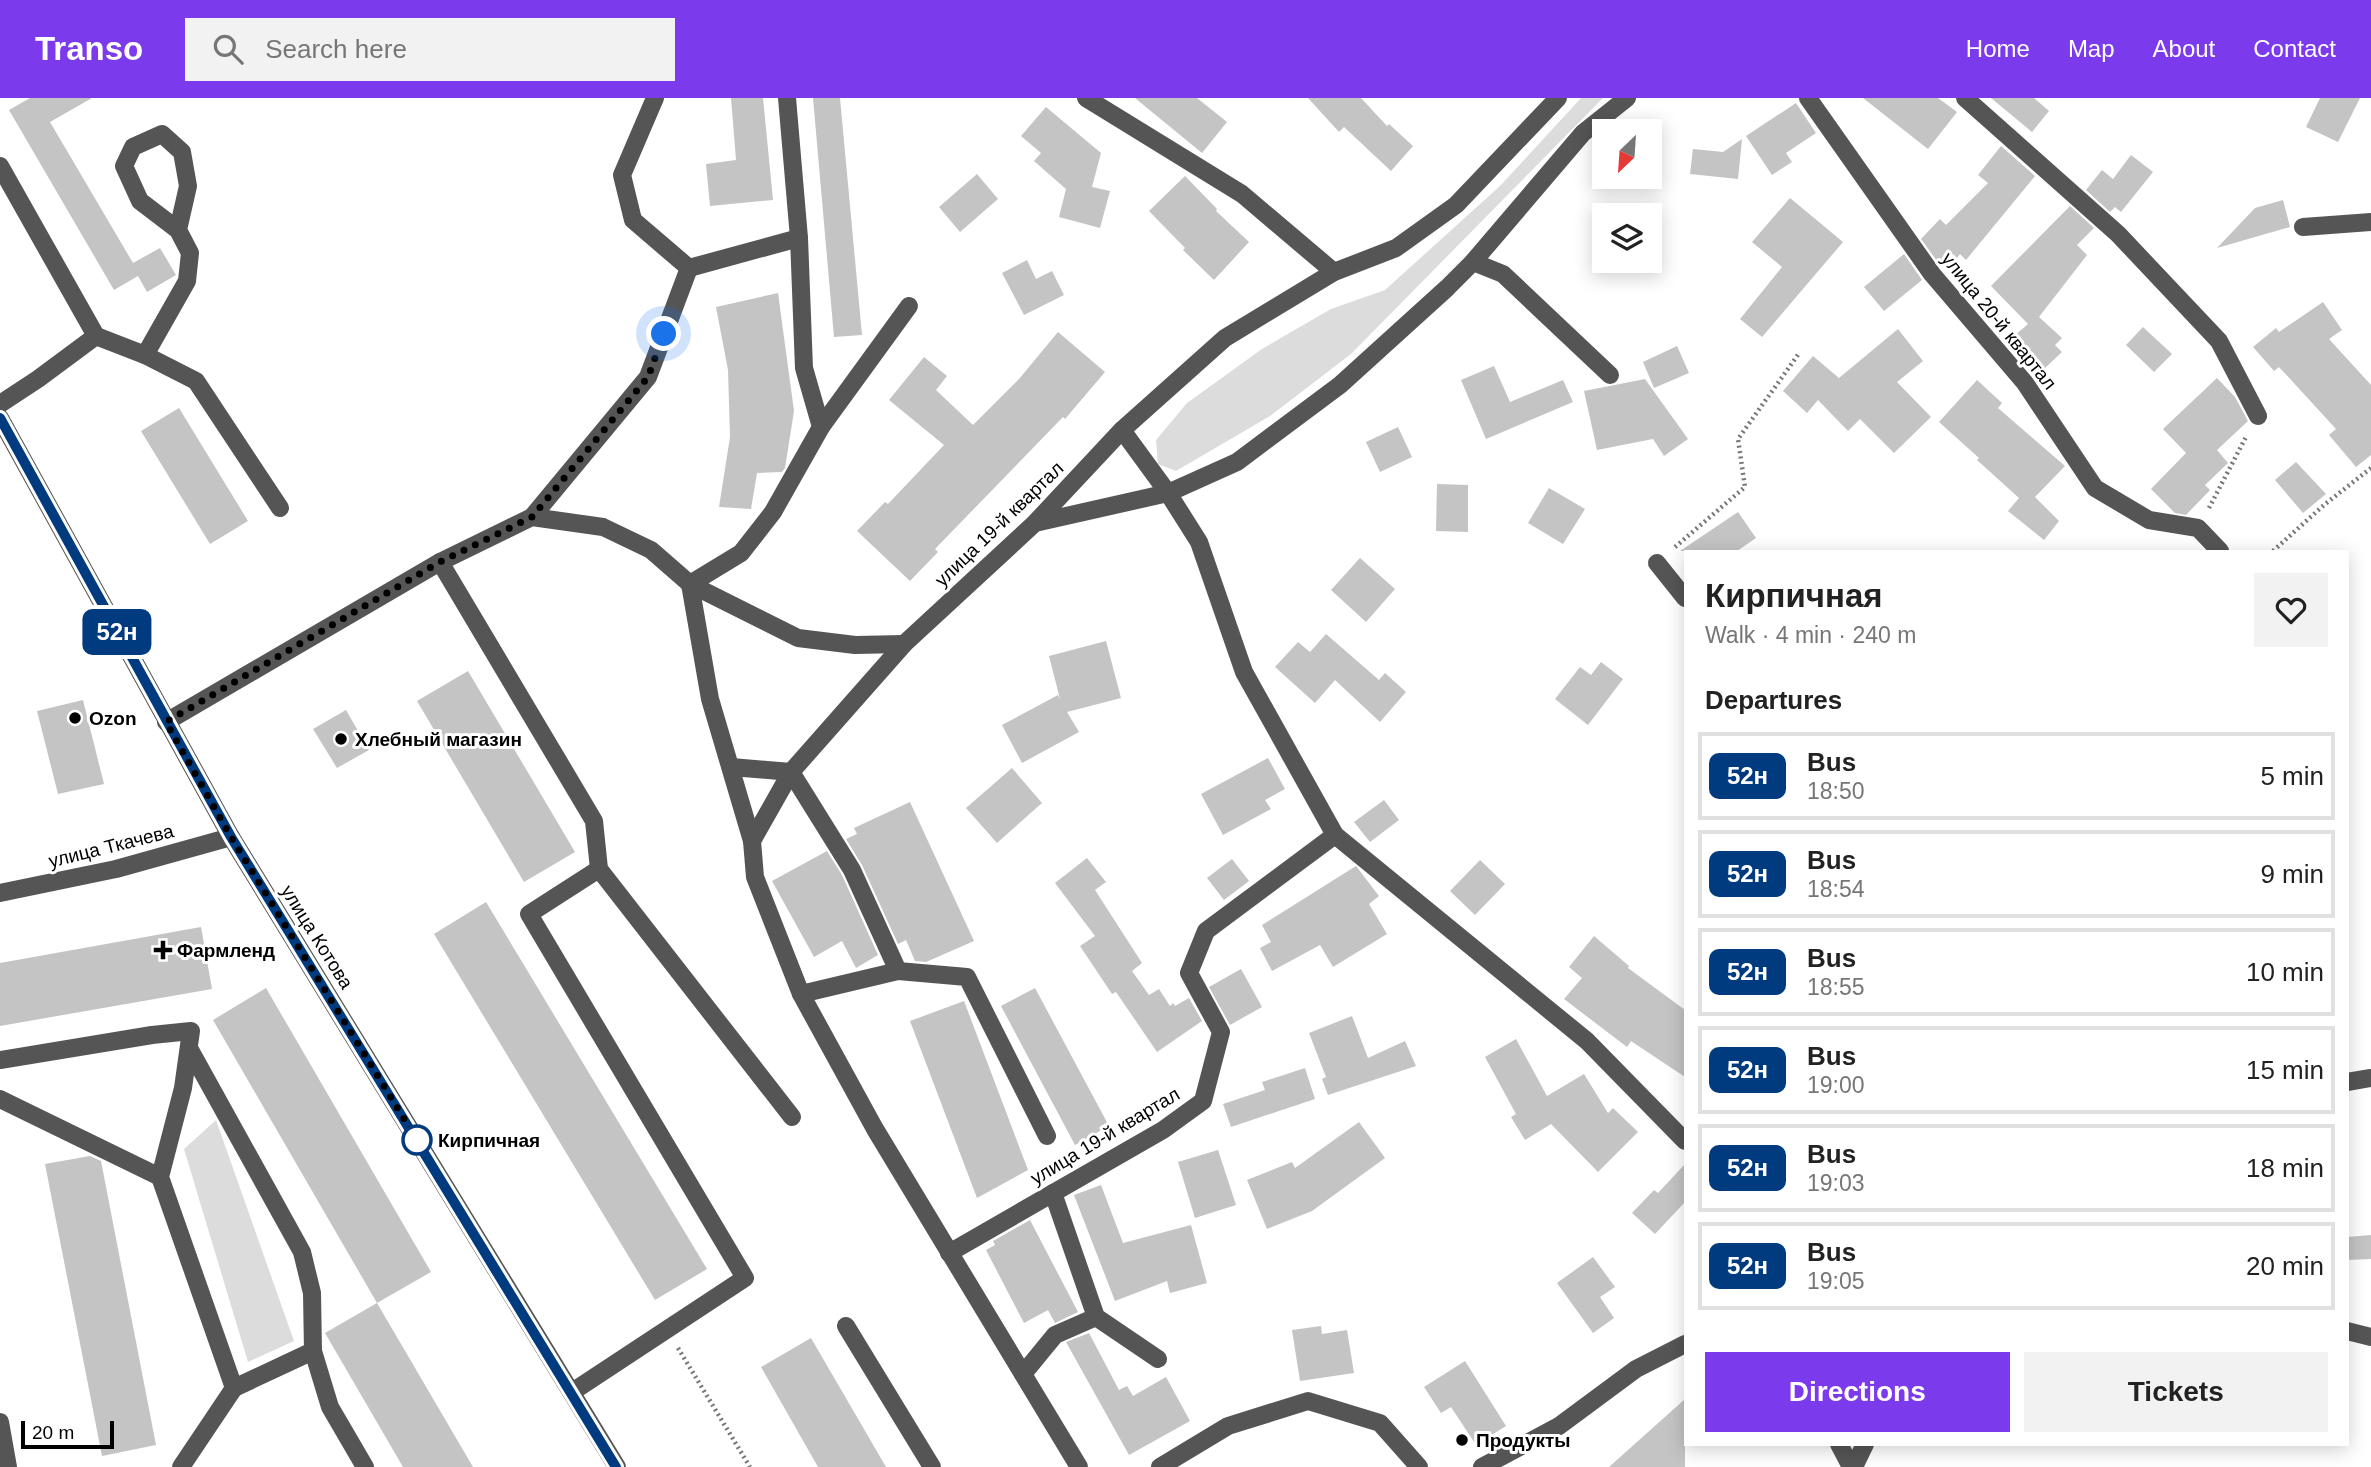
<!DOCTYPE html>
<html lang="en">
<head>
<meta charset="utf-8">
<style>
  body { margin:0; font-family:Helvetica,sans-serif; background:#f2f2f2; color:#222; height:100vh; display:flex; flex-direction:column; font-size:26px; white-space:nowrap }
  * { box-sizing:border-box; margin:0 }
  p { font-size:23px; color:#767676 }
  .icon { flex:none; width:38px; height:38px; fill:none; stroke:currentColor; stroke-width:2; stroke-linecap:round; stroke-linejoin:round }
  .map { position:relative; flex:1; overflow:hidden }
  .drawer { position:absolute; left:1684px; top:452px; width:665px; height:896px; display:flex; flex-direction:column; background:#fff; border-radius:0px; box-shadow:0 4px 18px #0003 }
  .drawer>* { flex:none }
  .badge { padding:0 14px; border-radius:10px; font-size:24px; line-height:46px }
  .needle { width:46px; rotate:205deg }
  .fabs { position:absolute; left:1592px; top:21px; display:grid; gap:14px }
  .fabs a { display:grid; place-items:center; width:70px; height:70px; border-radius:0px; background:#fff; box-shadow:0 4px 18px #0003; font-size:35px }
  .scale { position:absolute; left:21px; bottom:18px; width:93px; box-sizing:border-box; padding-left:7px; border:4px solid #000; border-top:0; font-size:19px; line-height:24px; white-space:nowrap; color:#000; -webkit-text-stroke:5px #fff; paint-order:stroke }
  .you { position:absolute; width:35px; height:35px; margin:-18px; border:5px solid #fff; border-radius:50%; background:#1a73e8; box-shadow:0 0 0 10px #1a73e833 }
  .map>.badge { position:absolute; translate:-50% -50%; box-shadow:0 0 0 4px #fff }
  h2 { padding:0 21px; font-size:26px; line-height:63px }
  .round { display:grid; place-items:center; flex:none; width:74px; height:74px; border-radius:0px; background:#f2f2f2 }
  .head { display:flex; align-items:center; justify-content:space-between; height:119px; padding:0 21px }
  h1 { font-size:33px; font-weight:800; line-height:52px }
  .cta { display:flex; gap:14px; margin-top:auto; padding:14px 21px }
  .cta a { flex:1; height:80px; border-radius:0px; background:#7c3aed; color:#fff; font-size:28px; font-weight:800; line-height:80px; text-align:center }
  .cta a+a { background:#f2f2f2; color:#222 }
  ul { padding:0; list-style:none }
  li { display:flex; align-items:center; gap:21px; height:88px; margin:0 14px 10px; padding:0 7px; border:4px solid #e0e0e0; border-radius:0px }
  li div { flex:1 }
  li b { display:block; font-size:26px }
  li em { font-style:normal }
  li .badge { min-width:77px; font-weight:700; text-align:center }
  header { display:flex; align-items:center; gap:42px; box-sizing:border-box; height:98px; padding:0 35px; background:#7c3aed; color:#fff }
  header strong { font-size:33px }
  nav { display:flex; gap:38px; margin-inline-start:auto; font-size:24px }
  .search { width:490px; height:63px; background:#f2f2f2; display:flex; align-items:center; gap:18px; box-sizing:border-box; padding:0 24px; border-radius:0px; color:#767676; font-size:26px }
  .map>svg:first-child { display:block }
</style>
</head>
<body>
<header>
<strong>Transo</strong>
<div class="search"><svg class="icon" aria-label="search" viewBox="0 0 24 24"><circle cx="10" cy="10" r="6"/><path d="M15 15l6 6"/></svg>Search here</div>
<nav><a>Home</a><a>Map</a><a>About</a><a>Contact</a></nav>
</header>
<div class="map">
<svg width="2371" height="1369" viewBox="0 0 2371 1369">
  <rect width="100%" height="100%" fill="#fff"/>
  <g fill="#dcdcdc">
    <polygon points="1581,0 1603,0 1351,256 1270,318 1176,373 1158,366 1156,342 1187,305 1262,251 1331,211 1385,192 1500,88"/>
    <polygon points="216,1022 294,1243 248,1264 184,1051"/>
  </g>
  <g fill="#c4c4c4">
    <polygon points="30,0 92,0 50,24 133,165 160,150 176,177 147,194 138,178 114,192 9,12"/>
    <polygon points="731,0 763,0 773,102 710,108 706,66 736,62"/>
    <polygon points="813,0 840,0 862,237 834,239"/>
    <polygon points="1135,0 1197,0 1227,24 1202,55"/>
    <polygon points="1308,0 1361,0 1387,28 1389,26 1413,48 1391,73 1344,29 1339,34"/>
    <polygon points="1863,0 1938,0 1957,14 1928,51"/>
    <polygon points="1991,0 2034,0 2049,13 2032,34"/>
    <polygon points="2320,0 2360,0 2338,44 2306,29"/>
    <polygon points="1796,5 1816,35 1786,55 1792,64 1772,77 1746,38"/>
    <polygon points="1046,9 1101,55 1092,89 1110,93 1100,130 1059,119 1066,91 1034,63 1041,55 1021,38"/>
    <polygon points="1742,41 1738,81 1690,76 1693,51 1723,54"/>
    <polygon points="2001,48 2035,78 1966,162 1960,156 1957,160 1953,156 1940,167 1921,141 1940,121 1946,127 1988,85 1978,77"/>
    <polygon points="2131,57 2153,74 2121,114 2115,109 2110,114 2086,92 2102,72 2113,81"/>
    <polygon points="977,76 998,101 960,134 939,109"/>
    <polygon points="1185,78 1217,111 1216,113 1249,144 1214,182 1183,152 1185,150 1149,113"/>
    <polygon points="1790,100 1843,144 1762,239 1740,221 1782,169 1752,144"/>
    <polygon points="2283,102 2290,129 2217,150 2255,110"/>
    <polygon points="2070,108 2094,130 2077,147 2087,157 2039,219 2062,240 2055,247 2062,254 2044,271 2014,238 2028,226 1991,188"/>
    <polygon points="1904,156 1922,182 1884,213 1864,189"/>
    <polygon points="1027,162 1036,181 1052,173 1064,197 1024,217 1002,175"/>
    <polygon points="778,195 794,313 785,370 782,374 757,375 751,411 719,409 730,339 728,272 716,209"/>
    <polygon points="2323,204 2342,232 2329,241 2371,287 2371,357 2356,369 2329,337 2336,331 2279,269 2274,273 2253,249 2276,230 2279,234"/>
    <polygon points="2143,229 2172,256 2154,274 2126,247"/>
    <polygon points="1898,231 1923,263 1897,284 1931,319 1894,355 1860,321 1848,333 1818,302 1807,315 1783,293 1813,258 1839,280"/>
    <polygon points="1058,234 1105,274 1065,321 1063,319 935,451 938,454 910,483 857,433 885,404 888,406 944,347 889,302 924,259 947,278 936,292 973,327 1019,281"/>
    <polygon points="1677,248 1689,275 1654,290 1643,264"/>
    <polygon points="1494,268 1510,304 1563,282 1573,304 1486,341 1461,282"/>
    <polygon points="2217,280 2235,299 2248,323 2217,352 2228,365 2205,387 2210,392 2186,417 2175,415 2151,391 2186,355 2163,331"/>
    <polygon points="1645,281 1688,341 1664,358 1653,341 1597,352 1584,293"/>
    <polygon points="1977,282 2002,305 1998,310 2065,368 2035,399 2059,423 2044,442 2008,413 2019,400 1977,362 1979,360 1939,324"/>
    <polygon points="179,310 248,423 210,446 141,333"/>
    <polygon points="1398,329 1412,359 1380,374 1366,344"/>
    <polygon points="2296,364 2326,396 2303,415 2275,382"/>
    <polygon points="1437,386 1468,387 1468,434 1436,433"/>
    <polygon points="1549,390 1585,411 1563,446 1528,425"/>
    <polygon points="1738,414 1756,440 1737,453 1680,453"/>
    <polygon points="1360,460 1395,491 1366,524 1331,492"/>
    <polygon points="1326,536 1379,582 1385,575 1406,594 1380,624 1335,582 1315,605 1275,569 1298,544 1310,554"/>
    <polygon points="1106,543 1121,600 1067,614 1079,634 1022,665 1002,627 1058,597 1060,601 1049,558"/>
    <polygon points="1601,564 1623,581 1588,627 1555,601 1580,569 1591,577"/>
    <polygon points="468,573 575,754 524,784 417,603"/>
    <polygon points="83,602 104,686 58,696 37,613"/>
    <polygon points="346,612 369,652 337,670 313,631"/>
    <polygon points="1268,660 1285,691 1265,702 1271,711 1223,737 1201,696"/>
    <polygon points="1012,670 1042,705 997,745 966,710"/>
    <polygon points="1384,702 1399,722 1370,744 1354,724"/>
    <polygon points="910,704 974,843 926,864 915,863 906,842 898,846 862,767 846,741 857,736 854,730"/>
    <polygon points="827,753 842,777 878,857 856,870 842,843 814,859 772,783"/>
    <polygon points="1087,760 1106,784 1095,792 1142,865 1132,873 1149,897 1159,891 1170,908 1173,905 1175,908 1189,900 1202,923 1157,954 1116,894 1112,896 1080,848 1095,838 1055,785"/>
    <polygon points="1232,761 1249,783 1224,802 1207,780"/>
    <polygon points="1480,762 1505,786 1475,817 1450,793"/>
    <polygon points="1356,768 1379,798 1369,806 1387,836 1333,869 1320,847 1272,873 1260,850 1271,844 1262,827"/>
    <polygon points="486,804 707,1171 655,1202 434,836"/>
    <polygon points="201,829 212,891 0,928 0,865"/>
    <polygon points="1594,838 1629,868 1628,870 1685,912 1685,979 1631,943 1627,949 1564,901 1582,880 1569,869"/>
    <polygon points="1241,871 1262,909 1230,927 1209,889"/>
    <polygon points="266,890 431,1174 377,1205 213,922"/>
    <polygon points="1035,890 1109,1028 1075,1047 1001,908"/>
    <polygon points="964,903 1028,1072 977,1100 910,923"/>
    <polygon points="1352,918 1368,960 1405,943 1416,968 1328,997 1322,981 1326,979 1309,935"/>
    <polygon points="1516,941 1547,998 1584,976 1608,1015 1613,1010 1638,1034 1598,1074 1551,1026 1525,1042 1511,1019 1516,1016 1485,959"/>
    <polygon points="1305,970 1315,1001 1231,1029 1223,1006 1265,992 1262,984"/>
    <polygon points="1359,1024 1385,1060 1312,1113 1267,1131 1247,1082 1292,1064 1295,1070"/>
    <polygon points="1218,1052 1236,1107 1195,1120 1178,1064"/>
    <polygon points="90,1058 101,1063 156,1347 102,1358 45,1066"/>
    <polygon points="1685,1066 1685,1104 1655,1136 1632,1115 1654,1092 1658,1095"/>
    <polygon points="1101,1087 1123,1145 1191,1127 1207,1185 1170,1195 1167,1183 1115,1203 1074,1097"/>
    <polygon points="1030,1122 1078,1214 1055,1225 1048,1212 1024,1225 986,1152 995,1147 993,1143"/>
    <polygon points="2371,1137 2371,1161 2347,1162 2347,1139"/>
    <polygon points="1593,1159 1615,1189 1600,1199 1614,1220 1593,1235 1557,1185"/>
    <polygon points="377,1205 473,1369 403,1369 325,1235"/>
    <polygon points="1321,1228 1322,1236 1347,1232 1354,1275 1300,1283 1292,1232"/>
    <polygon points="1089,1235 1119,1292 1127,1288 1133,1298 1166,1279 1190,1323 1129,1357 1066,1244"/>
    <polygon points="811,1240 886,1369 818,1369 761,1269"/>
    <polygon points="1465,1263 1506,1328 1476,1347 1451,1309 1441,1315 1424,1289"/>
    <polygon points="1685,1301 1685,1369 1609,1369"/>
  </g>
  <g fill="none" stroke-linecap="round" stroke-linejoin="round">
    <g stroke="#777" stroke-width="4.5" stroke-dasharray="2 3.5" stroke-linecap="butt">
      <polyline points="2209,410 2247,337"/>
      <polyline points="1675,449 1745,389 1738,341 1800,254"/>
      <polyline points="2273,453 2324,407 2371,370"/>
      <polyline points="678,1250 750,1369"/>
    </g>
    <g stroke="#555" stroke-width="18">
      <polyline points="1086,0 1242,96 1334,174"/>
      <polyline points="1808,0 1932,176 2025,285 2095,390 2149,422 2198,430 2220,453"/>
      <polyline points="1965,0 2118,136 2219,243 2258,318"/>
      <polyline points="0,68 96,238"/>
      <polyline points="2303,129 2371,124"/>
      <polyline points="1473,164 1503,176 1610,277"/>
      <polyline points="689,170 799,140 787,0"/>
      <polyline points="145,257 187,183 190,155 178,132 188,88 182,54 162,36 133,49 124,68 140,103 178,132"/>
      <polyline points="0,306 38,281 96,238 145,257 196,283 280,410"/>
      <polyline points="0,320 231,739 617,1369"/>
      <polyline points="821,329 909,208"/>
      <polyline points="1122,332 1168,395 1199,444 1244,574 1335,737 1587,943 1685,1043"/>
      <polyline points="532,419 648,279 689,170 633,122 622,77 655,0"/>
      <polyline points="1035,425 1168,395 1237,364 1340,287 1447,190 1473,164 1583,35 1627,0"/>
      <polyline points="440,464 594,723 599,771 792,1019"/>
      <polyline points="1657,465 1685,500"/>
      <polyline points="166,624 440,464 532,419 603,429 651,452 690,486 798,540 855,547 904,546"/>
      <polyline points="731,669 791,674"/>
      <polyline points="791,674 852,772 898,873 967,879 1047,1038"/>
      <polyline points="752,743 710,601 690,486 741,455 773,414 821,329 804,270 799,140"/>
      <polyline points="0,795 116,771 231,739"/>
      <polyline points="801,896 898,873"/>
      <polyline points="189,950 302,1154 312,1195 313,1253 330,1309 365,1369"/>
      <polyline points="0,962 152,937 191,933 183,990 160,1079 234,1290 181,1369"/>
      <polyline points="2347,984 2371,980"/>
      <polyline points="0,1001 160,1079"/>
      <polyline points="1053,1095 1096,1219 1158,1261"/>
      <polyline points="949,1155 1163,1032 1203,1003 1221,934 1189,875 1206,833 1335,737"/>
      <polyline points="846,1228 932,1369"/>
      <polyline points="2347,1233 2371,1239"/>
      <polyline points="1023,1276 1055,1237 1096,1219"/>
      <polyline points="234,1290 313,1253"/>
      <polyline points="572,1294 745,1180 529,816 599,771"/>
      <polyline points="0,1324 8,1369"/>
      <polyline points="1839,1346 1851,1369"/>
      <polyline points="1079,1369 875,1031 801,896 755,779 752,743 791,674 904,546 1035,425 1122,332 1225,240 1334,174 1396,150 1456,107 1558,0"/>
      <polyline points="1160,1369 1228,1328 1308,1303 1380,1325 1419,1369"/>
      <polyline points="1482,1369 1559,1328 1636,1271 1685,1246"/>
      <polyline points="1854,1369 1865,1346"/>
    </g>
  </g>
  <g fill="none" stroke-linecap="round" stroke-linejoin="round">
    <defs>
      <polyline id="line" points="0,320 231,739 616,1369"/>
    </defs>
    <use href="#line" stroke="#fff" stroke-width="16"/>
    <use href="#line" stroke="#003b80" stroke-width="10"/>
    <polyline stroke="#000" stroke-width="7" stroke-dasharray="0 12.6" points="417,1042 231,739 166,624 440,464 532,419 648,279 664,236"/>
  </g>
  <g fill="#000" stroke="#fff" stroke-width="2.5">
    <circle cx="75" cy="620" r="7"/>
    <circle cx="341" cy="641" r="7"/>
    <path d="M159.5 841.5h7v7h7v7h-7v7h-7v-7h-7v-7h7z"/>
    <circle cx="1462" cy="1342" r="7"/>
  </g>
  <circle fill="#fff" stroke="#003b80" stroke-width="3.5" cx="417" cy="1042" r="14"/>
  <g text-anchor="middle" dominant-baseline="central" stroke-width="6" stroke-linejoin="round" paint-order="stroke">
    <g font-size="19" fill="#000" stroke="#fff">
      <text transform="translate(1999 223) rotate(51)">улица 20-й квартал</text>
      <text transform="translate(999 426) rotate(-44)">улица 19-й квартал</text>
      <text transform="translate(111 748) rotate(-14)">улица Ткачева</text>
      <text transform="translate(317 839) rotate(58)">улица Котова</text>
      <text transform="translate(1105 1038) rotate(-31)">улица 19-й квартал</text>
    </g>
    <g font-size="19" font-weight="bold" fill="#000" stroke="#fff" text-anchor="start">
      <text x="89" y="620">Ozon</text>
      <text x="355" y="641">Хлебный магазин</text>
      <text x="177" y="852">Фармленд</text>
      <text x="1476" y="1342">Продукты</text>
    </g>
    <g font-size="19" font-weight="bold" fill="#000" stroke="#fff" text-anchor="start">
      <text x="438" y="1042">Кирпичная</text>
    </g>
  </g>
</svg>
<div class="fabs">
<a><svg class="needle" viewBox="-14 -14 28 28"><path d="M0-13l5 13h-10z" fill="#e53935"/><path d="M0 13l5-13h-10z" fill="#767676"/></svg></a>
<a><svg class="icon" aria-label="layers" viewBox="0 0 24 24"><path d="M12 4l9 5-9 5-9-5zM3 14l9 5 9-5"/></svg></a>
</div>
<div class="scale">20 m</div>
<div class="you" style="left:664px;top:236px"></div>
<b class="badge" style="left:117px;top:534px;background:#003b80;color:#fff">52н</b>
<section class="drawer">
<div class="head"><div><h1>Кирпичная</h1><p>Walk · 4 min · 240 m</p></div><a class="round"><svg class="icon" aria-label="heart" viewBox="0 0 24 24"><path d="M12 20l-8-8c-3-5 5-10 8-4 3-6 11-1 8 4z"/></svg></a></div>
<h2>Departures</h2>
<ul>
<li><span class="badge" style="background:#003b80;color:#fff">52н</span><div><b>Bus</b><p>18:50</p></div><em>5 min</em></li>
<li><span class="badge" style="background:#003b80;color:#fff">52н</span><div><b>Bus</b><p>18:54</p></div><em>9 min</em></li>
<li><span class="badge" style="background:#003b80;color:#fff">52н</span><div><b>Bus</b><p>18:55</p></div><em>10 min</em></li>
<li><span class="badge" style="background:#003b80;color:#fff">52н</span><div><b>Bus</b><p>19:00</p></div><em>15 min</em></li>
<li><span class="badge" style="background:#003b80;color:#fff">52н</span><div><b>Bus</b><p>19:03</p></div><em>18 min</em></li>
<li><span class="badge" style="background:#003b80;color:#fff">52н</span><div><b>Bus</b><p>19:05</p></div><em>20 min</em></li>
</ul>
<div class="cta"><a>Directions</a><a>Tickets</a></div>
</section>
</div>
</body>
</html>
